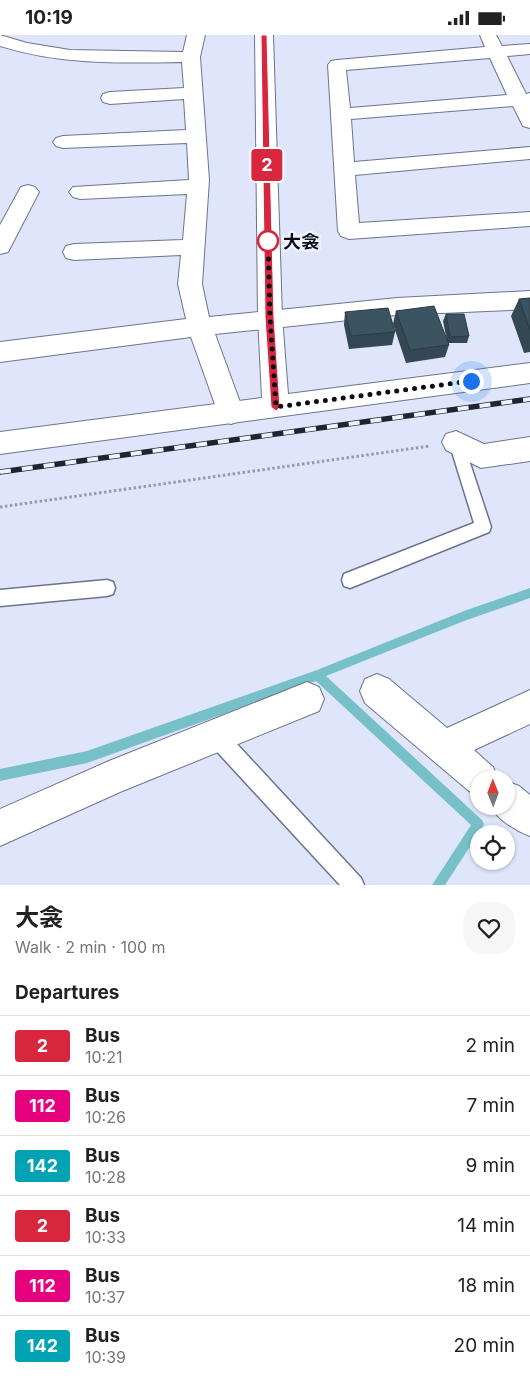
<!DOCTYPE html>
<html lang="en">
<head>
<meta charset="utf-8">
<style>
  body { margin:0; font-family:Inter,"Noto Sans JP",sans-serif; background:#f6f6f6; color:#222; height:100vh; display:flex; flex-direction:column; font-size:19px; white-space:nowrap }
  * { box-sizing:border-box; margin:0 }
  p { font-size:16px; color:#767676 }
  .icon { flex:none; width:28px; height:28px; fill:none; stroke:currentColor; stroke-width:2; stroke-linecap:round; stroke-linejoin:round }
  .map { position:relative; height:850px; overflow:hidden }
  .details { display:flex; flex-direction:column; background:#fff; flex:1 }
  .details>* { flex:none }
  .badge { padding:0 10px; border-radius:4px; font-size:18px; line-height:32px }
  .needle { width:32px; rotate:359deg }
  .buttons { position:absolute; left:470px; top:735px; display:grid; gap:10px }
  .buttons a { display:grid; place-items:center; width:45px; height:45px; border-radius:50%; background:#fff; box-shadow:0 1px 4px #0004; font-size:25px }
  .you { position:absolute; width:25px; height:25px; margin:-12px; border:4px solid #fff; border-radius:50%; background:#1a73e8; box-shadow:0 0 0 8px #1a73e833 }
  .map>.badge { position:absolute; translate:-50% -50%; box-shadow:0 0 0 2px #fff }
  h2 { padding:0 15px; font-size:19px; line-height:45px }
  .round { display:grid; place-items:center; flex:none; width:52px; height:52px; border-radius:20px; background:#f6f6f6 }
  .headline { display:flex; align-items:center; justify-content:space-between; height:85px; padding:0 15px }
  h1 { font-size:24px; font-weight:700; line-height:38px }
  ul { padding:0; list-style:none }
  li { display:flex; align-items:center; gap:15px; height:60px; padding:0 15px; border-top:1px solid #e0e0e0 }
  li div { flex:1 }
  li b { display:block; font-size:19px }
  li em { font-style:normal }
  li .badge { min-width:55px; font-weight:700; text-align:center }
  .status { display:flex; justify-content:space-between; align-items:center; height:35px; padding:0 25px; background:#fff; direction:ltr }
  .status svg { height:14px; fill:currentColor }
  .map>svg:first-child { display:block }
</style>
</head>
<body>
<div class="status"><b>10:19</b><svg viewBox="0 0 49 12"><path d="M0 12V9h3v3zM5 12V6h3v6zM10 12V3h3v9zM15 12V0h3v12zM26 1h20v11H26zM47 4h2v5h-2z"/></svg></div>
<div class="map">
<svg width="530" height="850" viewBox="0 0 530 850">
  <rect width="100%" height="100%" fill="#dfe6fb"/>
  <g fill="none" stroke-linecap="round" stroke-linejoin="round">
    <polygon fill="#77c0c8" fill-rule="evenodd" points="530,553 530,563 464,586 326,641 482,785 484,789 482,793 445,850 432,850 471,790 316,646 87,728 0,746 0,734 87,716 317,635 464,576"/>
    <defs>
      <g id="lane">
        <polygon points="456,401 461,403 463,407 491,492 489,497 350,553 344,551 342,545 344,539 474,488 449,407 451,403"/>
        <polygon points="107,545 113,547 115,553 113,559 107,561 0,571 0,555"/>
        <polygon points="216,692 223,694 361,843 364,850 340,850 209,708 207,701 209,694"/>
      </g>
      <g id="street">
        <path d="M0,0L27,8L70,15L183,17L187,0H205L200,22L209,145L202,249L209,282L397,263L530,256V274L397,280L215,299L244,378L240,386L231,389L222,386L218,378L191,302L0,327V307L186,284L178,249L181,220L74,225L66,223L63,217L66,211L74,209L183,205L187,159L80,164L73,162L69,157L73,152L189,145L187,108L63,113L56,111L53,107L56,103L63,101L186,95L184,64L110,69L103,67L101,63L103,59L110,57L184,53L182,27C120,28 60,30 0,11Z"/>
        <path d="M480,0H496L502,11L530,9V19L507,21L526,59L530,58V93L523,91L513,71L351,84L354,127L530,112V124L355,140L359,188L530,177V191L349,204L341,201L338,196L328,30L331,26L337,25L485,12ZM490,23L507,60L350,73L346,35Z"/>
        <polygon points="28,150 35,152 39,157 8,217 0,219 0,190 21,152"/>
        <polygon points="456,396 484,409 530,402 530,426 481,433 446,415 442,407 446,399"/>
        <polygon points="377,639 389,644 447,693 530,655 530,689 474,715 493,732 498,744 479,744 479,761 469,756 365,668 360,656 365,644"/>
        <polygon points="307,647 319,652 324,664 319,676 120,757 0,811 0,774 109,726"/>
        <path d="M506,746L519,751L530,760V801C517,796 497,785 491,771H506Z"/>
      </g>
      <polygon id="secondary" points="255,0 273,0 282,282 288,359 530,328 530,348 0,419 0,397 262,363 258,282"/>
    </defs>
    <use href="#lane" stroke="#6c748c" stroke-width="3"/>
    <use href="#street" stroke="#6c748c" stroke-width="2"/>
    <use href="#secondary" stroke="#6c748c" stroke-width="2"/>
    <polyline stroke="#969bac" stroke-width="3" stroke-dasharray="2.5 2.5" stroke-linecap="butt" points="0,472 430,411"/>
    <use href="#lane" fill="#fff" fill-rule="evenodd"/>
    <use href="#street" fill="#fff" fill-rule="evenodd"/>
    <use href="#secondary" fill="#fff" fill-rule="evenodd"/>
    <defs>
      <polyline id="rail" points="0,437 530,364"/>
    </defs>
    <use href="#rail" stroke="#21242e" stroke-width="5.5"/>
    <use href="#rail" stroke="#f0f3fe" stroke-width="4" stroke-dasharray="11" stroke-linecap="butt"/>
  </g>
  <g fill="#344754">
    <polygon points="530,263 530,317 524,318 511,281 519,264"/>
    <polygon points="396,276 447,306 443,286 446,279 469,301 467,308 448,308 449,310 445,322 406,328 393,289"/>
    <polygon points="345,277 395,297 392,310 349,314 344,290"/>
  </g>
  <g fill="#3c5362" stroke="#2a3a45">
    <polygon points="530,263 530,295 519,264"/>
    <polygon points="434,271 449,310 410,315 396,276"/>
    <polygon points="388,273 395,297 351,301 345,277"/>
    <polygon points="446,279 464,279 469,301 450,302"/>
  </g>
  <polygon fill="#d7263d" stroke="#fff" points="261,0 267,0 274,282 280,372 276,376 271,372 265,282"/>
  <g fill="none" stroke-linecap="round" stroke-linejoin="round">
    <polyline stroke="#0b0d16" stroke-width="5" stroke-dasharray="0 9" points="268,206 270,282 276,372 471,346"/>
  </g>
  <circle fill="#fff" stroke="#d7263d" stroke-width="2.5" cx="268" cy="206" r="10"/>
  <g text-anchor="middle" dominant-baseline="central" stroke-width="5" stroke-linejoin="round" paint-order="stroke">
    <g font-size="18" font-weight="bold" fill="#0b0d16" stroke="#f0f3fe" text-anchor="start">
      <text x="283" y="206">大衾</text>
    </g>
  </g>
</svg>
<div class="buttons">
<a><svg class="needle" viewBox="-14 -14 28 28"><path d="M0-13l5 13h-10z" fill="#e53935"/><path d="M0 13l5-13h-10z" fill="#767676"/></svg></a>
<a><svg class="icon" aria-label="locate" viewBox="0 0 24 24"><circle cx="12" cy="12" r="6"/><path d="M12 2v4M12 18v4M2 12h4M18 12h4"/></svg></a>
</div>
<div class="you" style="left:471px;top:346px"></div>
<b class="badge" style="left:267px;top:130px;background:#d7263d;color:#fff">2</b>
</div>
<section class="details">
<div class="headline"><div><h1>大衾</h1><p>Walk · 2 min · 100 m</p></div><a class="round"><svg class="icon" aria-label="heart" viewBox="0 0 24 24"><path d="M12 20l-8-8c-3-5 5-10 8-4 3-6 11-1 8 4z"/></svg></a></div>
<h2>Departures</h2>
<ul>
<li><span class="badge" style="background:#d7263d;color:#fff">2</span><div><b>Bus</b><p>10:21</p></div><em>2 min</em></li>
<li><span class="badge" style="background:#e6007e;color:#fff">112</span><div><b>Bus</b><p>10:26</p></div><em>7 min</em></li>
<li><span class="badge" style="background:#00a3b4;color:#fff">142</span><div><b>Bus</b><p>10:28</p></div><em>9 min</em></li>
<li><span class="badge" style="background:#d7263d;color:#fff">2</span><div><b>Bus</b><p>10:33</p></div><em>14 min</em></li>
<li><span class="badge" style="background:#e6007e;color:#fff">112</span><div><b>Bus</b><p>10:37</p></div><em>18 min</em></li>
<li><span class="badge" style="background:#00a3b4;color:#fff">142</span><div><b>Bus</b><p>10:39</p></div><em>20 min</em></li>
</ul>
</section>
</body>
</html>
